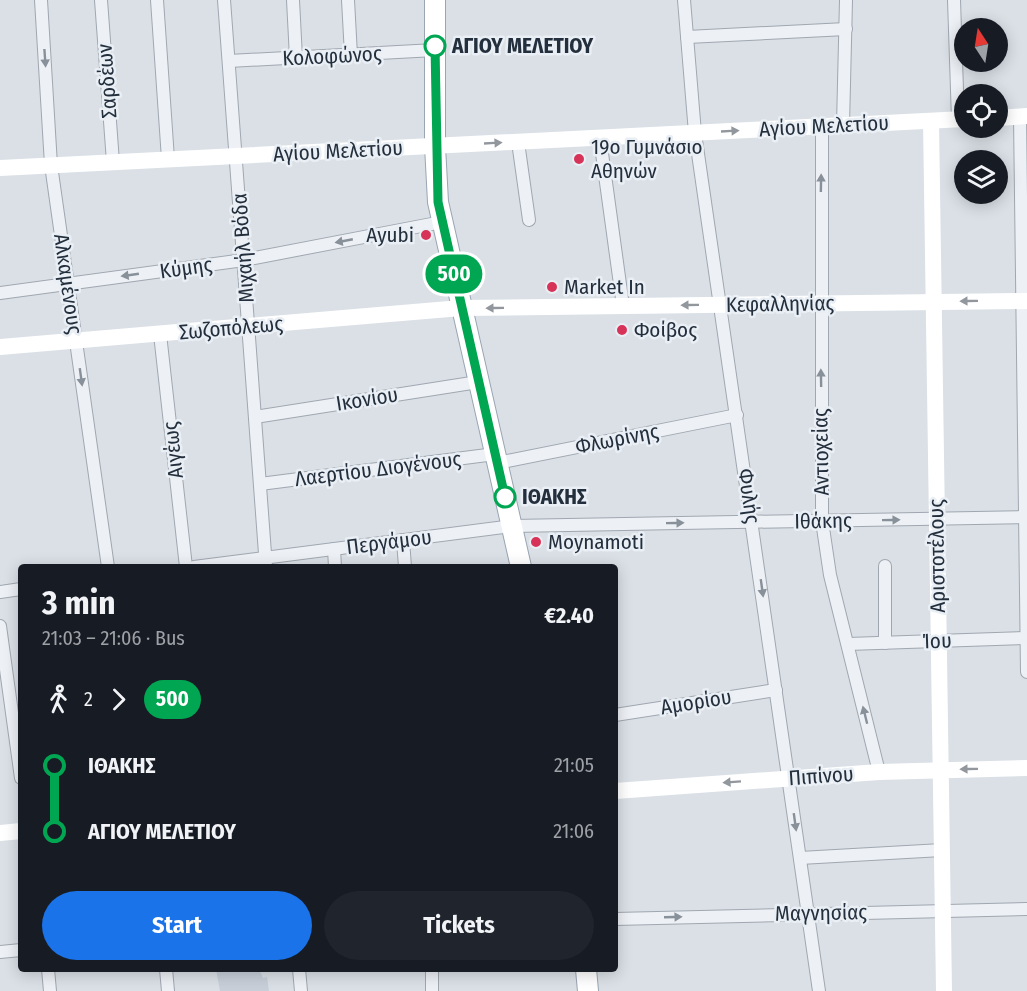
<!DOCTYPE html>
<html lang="en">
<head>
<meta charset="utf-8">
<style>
  body { margin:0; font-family:"Fira Sans Condensed",sans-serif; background:#20242c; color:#f1f3f6; height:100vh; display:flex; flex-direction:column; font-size:22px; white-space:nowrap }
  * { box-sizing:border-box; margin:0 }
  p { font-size:20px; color:#9ea1a6 }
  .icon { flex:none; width:33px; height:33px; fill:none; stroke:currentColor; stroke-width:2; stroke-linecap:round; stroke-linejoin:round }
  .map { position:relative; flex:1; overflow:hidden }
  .drawer { position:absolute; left:18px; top:564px; width:600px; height:408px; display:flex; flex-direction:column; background:#171b24; border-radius:6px; box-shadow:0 3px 15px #0003 }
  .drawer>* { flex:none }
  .badge { padding:0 12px; border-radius:20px; font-size:21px; line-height:39px }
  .needle { width:39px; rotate:348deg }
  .buttons { position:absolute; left:954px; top:18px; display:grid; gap:12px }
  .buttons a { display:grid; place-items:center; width:54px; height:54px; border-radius:50%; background:#171b24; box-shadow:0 3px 15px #0003; font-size:30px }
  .map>.badge { position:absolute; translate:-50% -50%; box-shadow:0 0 0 3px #fff }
  .legs { display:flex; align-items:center; gap:9px; height:66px; padding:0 24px; font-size:20px }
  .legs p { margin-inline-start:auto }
  .head { display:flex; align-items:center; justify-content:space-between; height:102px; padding:0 24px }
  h1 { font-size:33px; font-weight:700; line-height:45px }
  .cta { display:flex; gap:12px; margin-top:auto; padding:12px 24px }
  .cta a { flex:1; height:69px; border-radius:36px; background:#1a73e8; color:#fff; font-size:24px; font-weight:700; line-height:69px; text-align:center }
  .cta a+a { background:#20242c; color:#f1f3f6 }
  ul { padding:0 24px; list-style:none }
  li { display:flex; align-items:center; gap:21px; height:66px; font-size:22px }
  li i { display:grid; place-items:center; width:9px; height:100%; margin:0 8px; background:currentColor }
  li i::after { content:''; width:15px; height:15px; margin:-8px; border:4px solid; border-radius:50%; background:#171b24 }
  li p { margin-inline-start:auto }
  li:first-child i { background:linear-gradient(#0000 50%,currentColor 0) }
  li:last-child i { background:linear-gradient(currentColor 50%,#0000 0) }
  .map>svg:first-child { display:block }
</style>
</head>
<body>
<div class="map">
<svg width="1027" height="991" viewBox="0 0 1027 991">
  <rect width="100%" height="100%" fill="#dae0e6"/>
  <polygon fill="#c8cfd9" points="216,969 259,969 263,978 267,977 269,991 220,991"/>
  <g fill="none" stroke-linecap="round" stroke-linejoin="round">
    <defs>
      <g id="street">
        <polyline points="41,0 51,165 108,567"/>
        <polyline points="101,0 113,162"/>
        <polyline points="157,0 168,159"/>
        <polyline points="224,0 266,567"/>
        <polyline points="293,0 296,58"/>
        <polyline points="348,0 351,55"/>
        <polyline points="684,0 695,133 819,991"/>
        <polyline points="954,0 958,120"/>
        <polyline points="687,37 846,29"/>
        <polyline points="229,61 435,50"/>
        <polyline points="1020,117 1027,672"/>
        <polyline points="843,125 846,0"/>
        <polyline points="822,126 822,521 830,575 879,772"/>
        <polyline points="605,137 601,146 623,306"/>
        <polyline points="518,142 529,220"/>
        <polyline points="0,293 244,260 442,222"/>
        <polyline points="160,334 186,567"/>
        <polyline points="255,417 478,382"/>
        <polyline points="497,463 737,415"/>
        <polyline points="260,484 495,454"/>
        <polyline points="403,540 405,567"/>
        <polyline points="334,549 335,567"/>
        <polyline points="885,566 885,643"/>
        <polyline points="194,567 512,526 1027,517"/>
        <polyline points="0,592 21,589"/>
        <polyline points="0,626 21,778"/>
        <polyline points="848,644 1027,638"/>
        <polyline points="615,715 776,690"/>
        <polyline points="800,858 942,850"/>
        <polyline points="615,919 1027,909"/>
        <polyline points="0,952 21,950"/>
        <polyline points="48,969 50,991"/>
        <polyline points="166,969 168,991"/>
        <polyline points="299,969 301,991"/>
        <polyline points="432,969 432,991"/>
      </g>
      <g id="primary">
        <polyline points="435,0 435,146 438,202 521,567"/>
        <polyline points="586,969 588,991"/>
      </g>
    </defs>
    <use href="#street" stroke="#a0a7b0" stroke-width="14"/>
    <use href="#primary" stroke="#99a5b3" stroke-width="22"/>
    <use href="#street" stroke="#edf0f5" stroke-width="12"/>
    <g stroke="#fff" stroke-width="16">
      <polyline points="998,118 1027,116"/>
      <polyline points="931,121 944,991"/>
      <polyline points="0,168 964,119"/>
      <polyline points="0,347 461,308 1027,301"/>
      <polyline points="615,791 879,772 1027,768"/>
      <polyline points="0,833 21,831"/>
    </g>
    <use href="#primary" stroke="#fff" stroke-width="20"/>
  </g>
  <defs><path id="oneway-solid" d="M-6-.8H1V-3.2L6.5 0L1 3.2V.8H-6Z" transform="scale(1.5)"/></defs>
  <g fill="#889099">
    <use href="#oneway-solid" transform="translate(45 58) rotate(86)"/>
    <use href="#oneway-solid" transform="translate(821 183) rotate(-89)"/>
    <use href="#oneway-solid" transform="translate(344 241) rotate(169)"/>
    <use href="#oneway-solid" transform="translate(130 275) rotate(172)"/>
    <use href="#oneway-solid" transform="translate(81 377) rotate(82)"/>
    <use href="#oneway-solid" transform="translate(821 378) rotate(-91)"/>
    <use href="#oneway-solid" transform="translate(891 520) rotate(-1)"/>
    <use href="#oneway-solid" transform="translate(675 523) rotate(-1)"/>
    <use href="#oneway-solid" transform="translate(762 588) rotate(82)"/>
    <use href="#oneway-solid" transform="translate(865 715) rotate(-104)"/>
    <use href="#oneway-solid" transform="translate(795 822) rotate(82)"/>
    <use href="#oneway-solid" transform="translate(673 917) rotate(-2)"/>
  </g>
  <g fill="#92979e">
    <use href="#oneway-solid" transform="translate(730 131) rotate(-3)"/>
    <use href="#oneway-solid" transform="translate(493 143) rotate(-3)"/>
    <use href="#oneway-solid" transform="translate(969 301) rotate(179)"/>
    <use href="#oneway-solid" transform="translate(690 305) rotate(179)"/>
    <use href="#oneway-solid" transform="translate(495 308) rotate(179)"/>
    <use href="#oneway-solid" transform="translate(969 769) rotate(179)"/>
    <use href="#oneway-solid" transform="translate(732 782) rotate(176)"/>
  </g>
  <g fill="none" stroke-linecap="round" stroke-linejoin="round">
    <defs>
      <polyline id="line-1" points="435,46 438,202 505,497"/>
    </defs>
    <use href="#line-1" stroke="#fff" stroke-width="14"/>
    <use href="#line-1" stroke="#00a651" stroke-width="9"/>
  </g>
  <g fill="#fff" stroke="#00a651" stroke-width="3">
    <circle cx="435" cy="46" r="10"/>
    <circle cx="505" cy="497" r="10"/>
  </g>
  <g fill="#d73359" stroke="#e9eff4" stroke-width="2">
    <circle cx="579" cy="159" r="6"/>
    <circle cx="426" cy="235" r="6"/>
    <circle cx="552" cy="287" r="6"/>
    <circle cx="622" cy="330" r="6"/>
    <circle cx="536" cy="542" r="6"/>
  </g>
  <g text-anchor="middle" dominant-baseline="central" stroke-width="5" stroke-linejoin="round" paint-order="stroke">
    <g font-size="21" font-weight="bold" fill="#242f3d" stroke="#e9eff4" text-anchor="start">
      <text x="452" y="46">ΑΓΙΟΥ ΜΕΛΕΤΙΟΥ</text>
      <text x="522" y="497">ΙΘΑΚΗΣ</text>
    </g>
    <g font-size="21" fill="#242f3d" stroke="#e9eff4">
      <text transform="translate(332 56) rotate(-3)">Κολοφώνος</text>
      <text transform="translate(107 81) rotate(-94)">Σαρδέων</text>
      <text transform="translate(824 126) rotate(-3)">Αγίου Μελετίου</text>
      <text transform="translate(338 151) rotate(-3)">Αγίου Μελετίου</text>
      <text transform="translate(243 248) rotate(-94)">Μιχαήλ Βόδα</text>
      <text transform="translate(186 268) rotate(-8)">Κύμης</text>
      <text transform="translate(68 284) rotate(82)">Αλκαμένους</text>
      <text transform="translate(780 304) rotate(-1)">Κεφαλληνίας</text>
      <text transform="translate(231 328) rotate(-5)">Σωζοπόλεως</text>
      <text transform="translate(367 399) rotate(-9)">Ικονίου</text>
      <text transform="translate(617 439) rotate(-11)">Φλωρίνης</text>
      <text transform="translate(173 450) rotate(-96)">Αιγέως</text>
      <text transform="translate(821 452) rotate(-91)">Αντιοχείας</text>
      <text transform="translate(378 469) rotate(-7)">Λαερτίου Διογένους</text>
      <text transform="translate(749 496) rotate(82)">Φυλής</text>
      <text transform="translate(823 521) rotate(-1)">Ιθάκης</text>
      <text transform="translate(389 542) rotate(-7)">Περγάμου</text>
      <text transform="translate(937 556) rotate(-91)">Αριστοτέλους</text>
      <text transform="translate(937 641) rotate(-2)">Ίου</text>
      <text transform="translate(696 702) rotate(-9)">Αμορίου</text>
      <text transform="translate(821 776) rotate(-4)">Πιπίνου</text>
      <text transform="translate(821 913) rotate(-1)">Μαγνησίας</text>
    </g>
    <g font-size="21" fill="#242f3d" stroke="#e9eff4" text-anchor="start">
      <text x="591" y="147">19o Γυμνάσιο<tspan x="591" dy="24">Αθηνών</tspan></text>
      <text x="414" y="235" text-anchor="end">Ayubi</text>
      <text x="564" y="287">Market In</text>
      <text x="634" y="330">Φοίβος</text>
      <text x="548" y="542">Moynamoti</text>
    </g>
  </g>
</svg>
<div class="buttons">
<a><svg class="needle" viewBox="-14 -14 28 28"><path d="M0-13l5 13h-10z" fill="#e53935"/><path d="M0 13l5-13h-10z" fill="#9ea1a6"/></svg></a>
<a><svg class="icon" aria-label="locate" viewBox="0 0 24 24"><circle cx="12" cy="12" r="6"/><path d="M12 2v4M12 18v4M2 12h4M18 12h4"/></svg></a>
<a><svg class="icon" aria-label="layers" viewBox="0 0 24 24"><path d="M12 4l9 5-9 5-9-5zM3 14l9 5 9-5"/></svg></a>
</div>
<b class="badge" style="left:454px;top:274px;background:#00a651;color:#fff">500</b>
<section class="drawer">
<div class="head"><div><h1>3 min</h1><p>21:03 – 21:06 · Bus</p></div><b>€2.40</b></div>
<div class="legs"><svg class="icon" aria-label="walk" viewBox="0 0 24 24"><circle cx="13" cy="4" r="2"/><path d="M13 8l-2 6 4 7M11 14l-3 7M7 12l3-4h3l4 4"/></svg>2<svg class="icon" aria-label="forward" viewBox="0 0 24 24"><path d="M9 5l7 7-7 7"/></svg><b class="badge" style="background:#00a651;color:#fff">500</b></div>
<ul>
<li><i style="color:#00a651"></i><b>ΙΘΑΚΗΣ</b><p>21:05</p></li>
<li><i style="color:#00a651"></i><b>ΑΓΙΟΥ ΜΕΛΕΤΙΟΥ</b><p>21:06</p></li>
</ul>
<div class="cta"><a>Start</a><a>Tickets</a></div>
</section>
</div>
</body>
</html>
